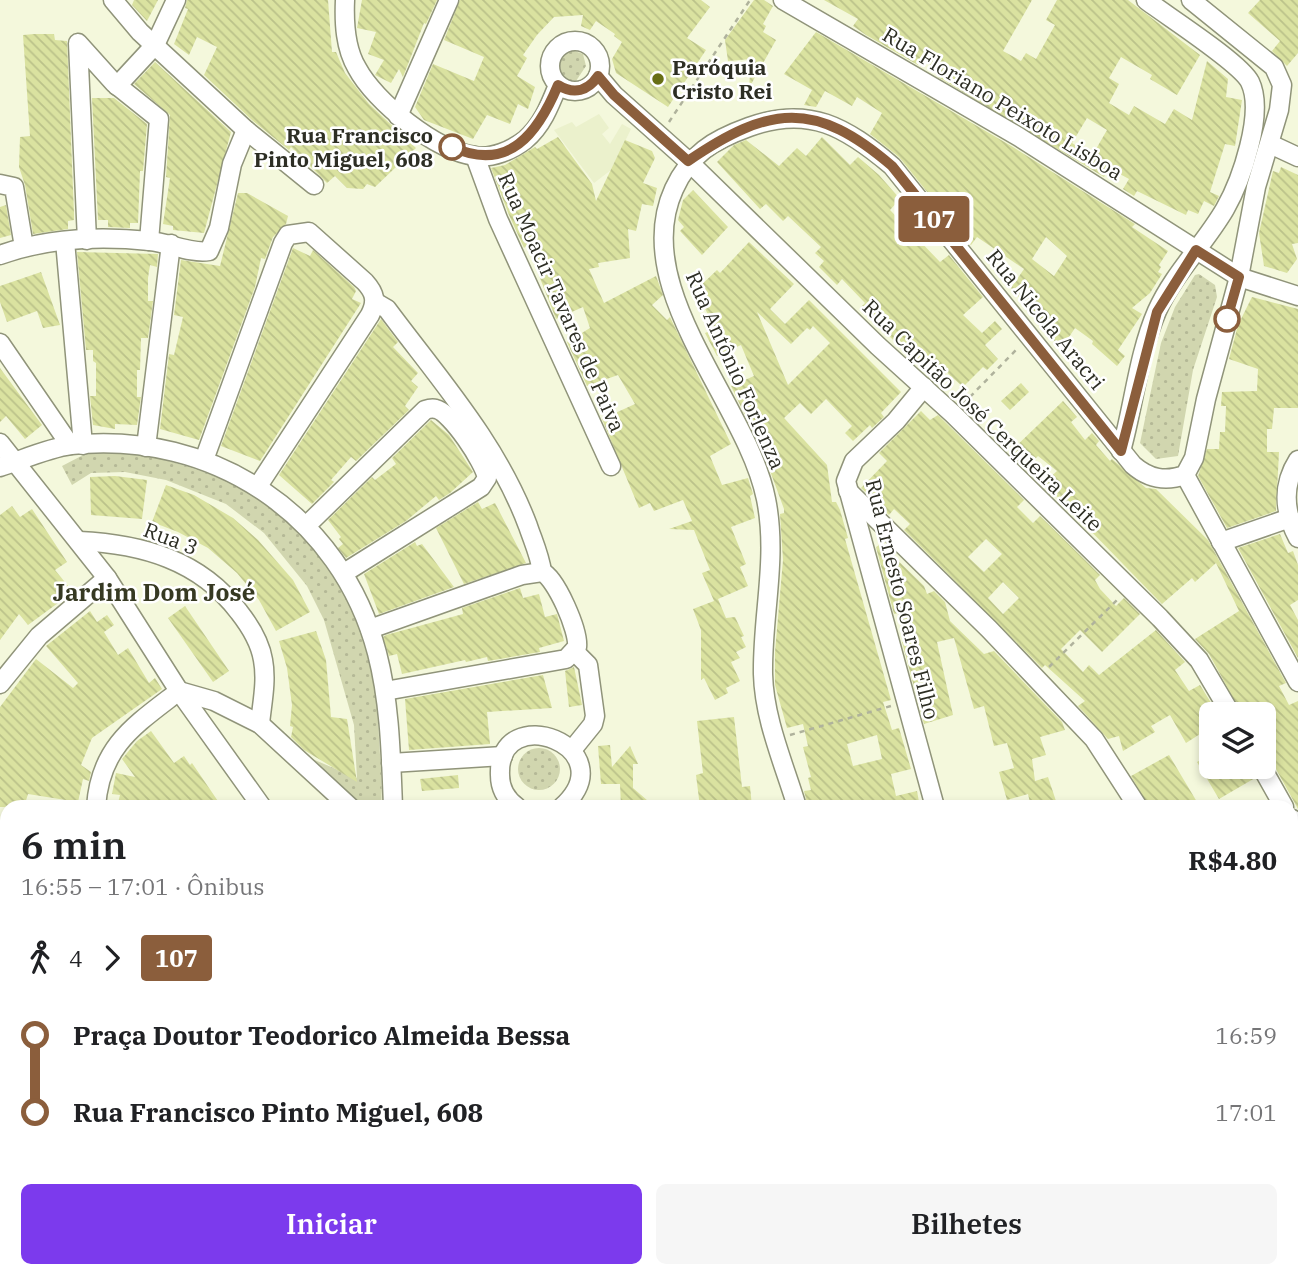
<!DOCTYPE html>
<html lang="pt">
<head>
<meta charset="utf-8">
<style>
  body { margin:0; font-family:"IBM Plex Serif",serif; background:#f6f6f6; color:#202124; height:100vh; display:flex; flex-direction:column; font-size:26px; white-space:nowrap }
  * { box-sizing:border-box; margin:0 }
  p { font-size:23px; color:#757577 }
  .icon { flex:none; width:38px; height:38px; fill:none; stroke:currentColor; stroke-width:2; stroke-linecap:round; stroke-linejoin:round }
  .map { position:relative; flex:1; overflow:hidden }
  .drawer { position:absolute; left:0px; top:800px; width:1298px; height:478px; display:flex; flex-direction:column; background:#fff; border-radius:21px 21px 0 0; box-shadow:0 4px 10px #0003 }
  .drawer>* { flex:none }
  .badge { padding:0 14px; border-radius:5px; font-size:24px; line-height:46px }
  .buttons { position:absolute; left:1199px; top:702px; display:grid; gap:14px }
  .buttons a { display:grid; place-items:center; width:77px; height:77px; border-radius:10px; background:#fff; box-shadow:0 4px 10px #0003; font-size:35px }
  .map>.badge { position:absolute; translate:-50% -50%; box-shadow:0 0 0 4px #fff }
  .legs { display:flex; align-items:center; gap:10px; height:77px; padding:0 21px; font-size:23px }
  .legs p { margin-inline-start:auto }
  .headline { display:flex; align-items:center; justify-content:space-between; height:119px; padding:0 21px }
  h1 { font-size:38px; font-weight:600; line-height:52px }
  .button { display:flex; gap:14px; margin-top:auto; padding:14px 21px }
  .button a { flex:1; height:80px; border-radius:10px; background:#7c3aed; color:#fff; font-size:28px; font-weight:600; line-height:80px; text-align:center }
  .button a+a { background:#f6f6f6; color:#202124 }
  ul { padding:0 21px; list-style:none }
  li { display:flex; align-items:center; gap:24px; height:77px; font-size:26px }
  li i { display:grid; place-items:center; width:10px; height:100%; margin:0 9px; background:currentColor }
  li i::after { content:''; width:18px; height:18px; margin:-9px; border:5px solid; border-radius:50%; background:#fff }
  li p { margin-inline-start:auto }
  li:first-child i { background:linear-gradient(#0000 50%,currentColor 0) }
  li:last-child i { background:linear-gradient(currentColor 50%,#0000 0) }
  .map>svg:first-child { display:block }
</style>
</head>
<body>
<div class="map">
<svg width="1298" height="1277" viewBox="0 0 1298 1277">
  <defs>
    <pattern id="green-dots" width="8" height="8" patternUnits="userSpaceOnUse" patternTransform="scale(1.75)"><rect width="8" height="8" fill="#d1d6af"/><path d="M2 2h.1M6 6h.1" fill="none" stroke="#b4b896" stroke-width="1.8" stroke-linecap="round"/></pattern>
    <pattern id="building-back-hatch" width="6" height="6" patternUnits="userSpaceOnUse" patternTransform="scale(1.75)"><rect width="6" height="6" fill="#dae2a0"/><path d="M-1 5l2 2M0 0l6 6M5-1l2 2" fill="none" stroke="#bbc28a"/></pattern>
  </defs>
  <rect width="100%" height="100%" fill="#f4f8dc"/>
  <polygon fill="#ebf1cc" points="599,114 609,128 602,134 610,144 622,124 631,129 611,170 594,183 554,130 572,122 576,127"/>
  <g fill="url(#green-dots)">
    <polygon points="569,49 583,54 586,66 576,81 560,79 558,61"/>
    <polygon points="1199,274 1215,285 1217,297 1193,370 1178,456 1156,459 1140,443 1161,343 1175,307 1195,275"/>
    <path d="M130,451C169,461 206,470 242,488C295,516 345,575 363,632C374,666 377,702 379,738C380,761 383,783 381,807H365L311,760L310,758L357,778L354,725L324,620L307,586L264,533L226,504L166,480L125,472L91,473L72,485L62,466L87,453Z"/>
    <circle cx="539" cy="769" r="21"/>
  </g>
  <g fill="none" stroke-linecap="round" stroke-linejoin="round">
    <polyline stroke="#919767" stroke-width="4.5" points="1246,1270 1248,1277"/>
  </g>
  <g fill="url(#building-back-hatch)" fill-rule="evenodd">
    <polygon points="134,0 158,0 147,21 132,5"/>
    <polygon points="187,0 328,0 332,52 336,52 345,73 369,104 416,148 375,187 367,184 363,189 347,188 335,176 327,183 291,147 289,150 253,121 204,75 217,47 197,37 189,55 174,44 188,9 185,8"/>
    <polygon points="362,0 437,0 426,24 424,23 403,77 399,69 391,83 375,75 384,60 368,54 376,32 357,28"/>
    <polygon points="460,0 701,0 710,7 687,38 706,50 668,107 616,73 612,59 622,42 614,36 615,34 596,21 590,30 581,26 583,15 554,17 537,35 523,55 527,58 517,76 535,87 528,109 518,104 510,124 487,115 473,139 424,120 415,107 433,64 474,81 484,57 444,40"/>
    <polygon points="754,0 764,0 773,6 763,24 766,26 763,32 776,40 749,88 751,59 728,61 725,40"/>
    <path d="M824,0H1032L1003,51L1021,61L1026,53L1036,59L1055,25L1046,20L1057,0H1128L1200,55L1177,95L1150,79L1152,75L1121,57L1109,78L1119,84L1109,103L1129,115L1134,106L1165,124L1174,109L1192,120L1207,61L1228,79L1226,97L1242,100L1235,146L1225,144L1210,192L1219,196L1214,206L1204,201L1198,214L1188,210L1186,215L1137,191L1134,196L1123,189L1129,179L1109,168L1104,177L938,77L940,71L922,60L918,65L866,35L853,26L858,19ZM1087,118L1107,130L1092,156L1072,143Z"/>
    <polygon points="1260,0 1298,0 1298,53 1287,66 1272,51 1280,41 1248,13"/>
    <path d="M816,32L1013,147L1135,224L1132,227L1168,251L1159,265L1161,267L1158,272L1162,274L1150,293L1132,308L1142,314L1118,350L1125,356L1117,366L1092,344L1093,341L1075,328L1061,349L1011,288L1024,269L977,237L971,245L963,236L968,228L947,211L945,214L899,157L870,134L882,113L857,97L852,106L825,91L816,107L804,105L812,90L784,74ZM1046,237L1067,256L1054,276L1032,259Z"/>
    <polygon points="34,34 54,34 55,40 67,41 74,213 74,220 68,221 68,229 33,234 25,185 19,167 20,137 30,136 23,35"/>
    <polygon points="155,62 231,132 204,233 173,230 173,226 163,224 170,178 166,177 170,115 134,84"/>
    <polygon points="92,98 114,98 147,124 143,171 140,171 138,223 130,223 130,228 108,227 108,220 98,220"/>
    <polygon points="558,137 592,184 596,201 625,140 652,151 655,158 643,183 657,188 653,206 642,204 636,231 628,229 630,258 598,263 599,267 589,269 604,303 656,276 663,295 652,305 667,320 670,317 731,444 710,456 722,485 748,478 753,494 750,496 755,518 731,527 746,564 740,567 748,586 718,599 726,618 735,617 744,636 741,637 746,647 736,652 740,658 731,662 740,681 726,688 728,693 715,700 704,678 701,680 701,630 693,609 714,601 702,573 710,570 694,530 669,529 692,521 683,500 654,511 650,503 639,508 602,419 635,404 618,375 587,386 567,342 590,328 583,307 556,319 527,245 524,248 509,215 491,168 505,165 535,147 537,149"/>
    <polygon points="822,137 850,165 858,157 879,175 900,199 890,210 940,262 949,255 983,297 963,315 982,333 995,321 1002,329 985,345 998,359 987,370 983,367 963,387 943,369 939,373 927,360 921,366 916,362 860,308 865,303 842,279 837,285 819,267 824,261 815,253 821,247 788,216 783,221 766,204 760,209 717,162 734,145 746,140 779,166 797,148 806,156"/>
    <polygon points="1281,167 1298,175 1298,243 1292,244 1297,259 1287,273 1264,266 1259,233 1273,171 1279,173"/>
    <polygon points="693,190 728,227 702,255 680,231 684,227 678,220 683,200"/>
    <polygon points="238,193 247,193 288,216 286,224 273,237 265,259 261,258 255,287 199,440 160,429 169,354 174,355 183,317 174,315 181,260 220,266"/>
    <polygon points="6,205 11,235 0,238 0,207"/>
    <path d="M749,242L794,284L770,309L785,324L809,300L901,392L881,413L884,417L872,428L870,425L853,441L845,433L852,426L826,399L811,414L800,403L784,418L827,465L832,502H836L840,510L848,538L845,539L891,700L883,702L892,730L899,728L911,769L891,774L896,796L917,791L919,802L913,804L914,807H808L804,791L811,790L808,778L811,777L803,747L808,746L803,724L787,728L775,685V652L783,560L780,514L784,513V509L765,457L731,386L754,376L741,345L717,356L705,333L715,329L696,290L717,270L720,273ZM757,312L791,344L807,328L810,330L813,326L830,343L788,385ZM877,735L882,759L853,766L847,744Z"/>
    <polygon points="293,248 310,256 313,250 354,287 356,291 352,299 361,303 260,461 221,446"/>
    <polygon points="77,252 158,254 157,267 150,265 148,278 148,301 153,301 148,338 141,338 140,370 137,370 137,397 141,397 137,425 115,424 115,429 93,425 90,396 96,396 96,363 93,361 93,350 86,350"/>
    <polygon points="41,272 60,325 43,328 37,311 7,322 0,302 0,286"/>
    <polygon points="1252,297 1298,309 1298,408 1274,408 1272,429 1267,429 1267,452 1279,452 1276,511 1227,528 1198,476 1207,449 1219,449 1220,432 1225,432 1226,406 1221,406 1222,392 1257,391 1258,369 1229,359 1238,325"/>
    <polygon points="381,319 398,342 393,347 418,373 411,381 418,387 405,406 409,410 356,461 351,457 331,480 334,482 312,504 279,475"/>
    <polygon points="0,368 42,425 25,439 6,416 0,422"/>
    <polygon points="1021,383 1029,392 1010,410 1001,401"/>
    <polygon points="1063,401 1077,417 1071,422 1085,440 1092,433 1099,441 1096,445 1110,461 1112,459 1146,488 1156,489 1208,540 1286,683 1279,686 1289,705 1298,701 1298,809 1271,760 1264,754 1264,714 1242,714 1209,654 1195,639 1239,611 1216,563 1195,582 1192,578 1162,604 1044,483 1057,471 1038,456 1025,469 1009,453"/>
    <path d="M921,411L930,420L938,415L1024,500L1017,507L1033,523L1040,516L1085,560L1100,575L1095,580L1100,589L1116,606L1124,598L1140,614L1102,652L1080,630L1061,649L1083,672L1089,665L1099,675L1156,630L1185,662L1175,670L1189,691L1200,685L1218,714H1211V727L1186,743L1170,715L1151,726L1155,732L1123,751L1119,736L1108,739L1078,706L1085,701L1045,665L1042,668L904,530L910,524L894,509L889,515L861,488L887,461L879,453ZM986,539L1002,554L984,572L968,557ZM1003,582L1019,598L1003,614L988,598Z"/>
    <polygon points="431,420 449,435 473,472 450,493 439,500 436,496 406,521 346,558 338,548 343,544 339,539 341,537 328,520 372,477 375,480 396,464 392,458"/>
    <polygon points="115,476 147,480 142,519 91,515 90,477"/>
    <polygon points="166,485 194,495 233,518 258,540 293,580 310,612 276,631 259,600 237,573 208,548 178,532 152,522"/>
    <polygon points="478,502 482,509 495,503 526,563 464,584 436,528"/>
    <polygon points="12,506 20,517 32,509 67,562 55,570 73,592 28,625 19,614 0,640 0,515"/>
    <polygon points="1280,534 1288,553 1293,551 1298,565 1298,600 1290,605 1298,620 1298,658 1238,548"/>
    <polygon points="415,542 417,546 422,544 454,587 379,614 364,574"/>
    <polygon points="881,544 924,586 927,594 934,591 945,602 950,621 984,654 994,651 1062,722 1065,730 1040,737 1046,755 1032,759 1035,781 1048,777 1058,807 1031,807 1028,794 1007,800 999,772 1014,768 1007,743 994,746 984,706 974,709 954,638 937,642 953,715 924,724 902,642 906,641 898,613 894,614 876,547"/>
    <polygon points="520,588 523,598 539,594 545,617 557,614 564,641 539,648 540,652 488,661 487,657 466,662 465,660 402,674 397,654 389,656 383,637 386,635 463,614 462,608"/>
    <polygon points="185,606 229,671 213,682 168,618"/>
    <polygon points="90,611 97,622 107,615 114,625 104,632 118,655 128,648 149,683 155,678 162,689 92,738 81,765 91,772 89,781 83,779 78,802 28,794 24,807 0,807 0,707 36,659 73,688 78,683 46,646"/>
    <polygon points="316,631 326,660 331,717 347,719 357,782 304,750 291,737 293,727 290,726 292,705 287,668 279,641"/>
    <polygon points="574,667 582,705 569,707 565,671"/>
    <polygon points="543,675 552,708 487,712 490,744 409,750 405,699"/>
    <polygon points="734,717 742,787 750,786 752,807 700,807 696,775 703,773 697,721"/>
    <polygon points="151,731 174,763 184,756 190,765 192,763 222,807 117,807 120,795 112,794 116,773 135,777 122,759 137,741"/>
    <polygon points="610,745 612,767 630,746 638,764 633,764 633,788 655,807 621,807 620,784 601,784 598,746"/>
    <polygon points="1211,754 1211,766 1250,766 1255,778 1219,799 1197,762"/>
    <polygon points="1169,755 1200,807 1149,807 1131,776"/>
    <polygon points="458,775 459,788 422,791 420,779"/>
  </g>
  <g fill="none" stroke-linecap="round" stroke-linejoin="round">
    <defs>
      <g id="minor">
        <polyline points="113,0 140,32 246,130 314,185"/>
        <path d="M345,0C344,23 345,48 357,68C375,102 436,151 475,156C492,159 512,150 525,140C542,126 550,105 558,85"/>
        <polyline points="783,0 1019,137 1239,277 1298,296"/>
        <circle cx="575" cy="66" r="25"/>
        <polyline points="598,76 614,95 688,161 878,346 953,414 1160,618 1199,660 1231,714"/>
        <polyline points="117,86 155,45 176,0"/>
        <polyline points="398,116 449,0"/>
        <polyline points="1270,144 1298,157"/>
        <polyline points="475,156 498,219 611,466"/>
        <polyline points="0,184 14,187 24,247"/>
        <polyline points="87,240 78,43 114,83 159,119 149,241"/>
        <polyline points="65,241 83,445"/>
        <path d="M0,255C47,238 101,236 150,241C169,243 191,254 209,251L219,228L232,164L246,130"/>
        <path d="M375,302L387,309C439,379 497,443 528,526C533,541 540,556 542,572"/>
        <polyline points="0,343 70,445"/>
        <polyline points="924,387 896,421 854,461 846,481 935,807"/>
        <polyline points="0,443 107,578 179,691 262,807"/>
        <polyline points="146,447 171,244"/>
        <path d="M1121,451C1134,405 1138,355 1157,311C1174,273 1204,245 1225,209C1241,181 1265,113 1250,82C1241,63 1167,16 1146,0"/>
        <path d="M204,460L283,243L288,235L309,232L365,282C375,293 377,301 370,315L258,486"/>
        <path d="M1298,460C1282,485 1284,512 1298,538"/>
        <path d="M0,467C22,460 48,448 71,445C213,430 341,515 377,653C390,703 391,756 393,807"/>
        <polyline points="1185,475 1298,682"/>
        <polyline points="848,491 989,629 1094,739 1138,807"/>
        <path d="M307,525L425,410C428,409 432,408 436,409C451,412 484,462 487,478L481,487L344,573"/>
        <path d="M79,541C142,544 200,560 239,612C250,626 260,642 263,660C267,681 262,703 260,724"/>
        <polyline points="1221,542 1290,518"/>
        <path d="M370,629L522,575L542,572C556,578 579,631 577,647L566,659L385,691"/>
        <polyline points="0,684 39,636 107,578"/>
        <polyline points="572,750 593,724 595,716 588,665 575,652"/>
        <polyline points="391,763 503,756"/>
        <polyline points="1261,766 1284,807"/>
        <path d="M96,807C100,746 135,725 179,691L214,701L260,724L350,807"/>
        <path d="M517,807C506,799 500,788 500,775C497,698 628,747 562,807"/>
        <path d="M797,807C784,764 764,719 763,674C762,615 778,558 766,499C747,403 628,289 674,189C690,154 713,140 749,127C809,105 846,127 892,166L1133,465C1149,479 1165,482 1185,475L1194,458L1206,399L1239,277L1256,187L1279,110L1282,85L1274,67L1191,0"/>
        <polyline points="1292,819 1298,831"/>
        <polyline points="1292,871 1298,872"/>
        <polyline points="0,943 7,950"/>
        <polyline points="0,1082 7,1083"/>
        <polyline points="0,1170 7,1176"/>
        <polyline points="133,1270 141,1277"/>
        <polyline points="557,1270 559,1277"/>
        <polyline points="947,1270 949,1277"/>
        <polyline points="296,1277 302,1270"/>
        <polyline points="784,1277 791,1270"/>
      </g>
      <g id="major">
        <polyline points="1292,917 1298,918"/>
        <polyline points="586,1277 592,1270"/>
      </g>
    </defs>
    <use href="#minor" stroke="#90947a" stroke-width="21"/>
    <use href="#major" stroke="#90947a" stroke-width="26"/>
    <g stroke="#afb29c" stroke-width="2.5" stroke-dasharray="5 5" stroke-linecap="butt">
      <polyline points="669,122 750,0"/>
      <polyline points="963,404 1017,349"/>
      <polyline points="1049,667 1119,598"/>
      <polyline points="790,735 891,706"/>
    </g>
    <use href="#minor" stroke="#fff" stroke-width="18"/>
    <use href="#major" stroke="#fff" stroke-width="23"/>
  </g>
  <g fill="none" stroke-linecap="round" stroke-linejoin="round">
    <defs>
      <path id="line-1" d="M452,147C509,173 538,133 558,85C574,95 588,91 598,76L614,95L688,161C770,105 815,100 892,166L1121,451L1157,312L1196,250L1239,277L1227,319"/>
    </defs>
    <use href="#line-1" stroke="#fff" stroke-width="16"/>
    <use href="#line-1" stroke="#8b5e3c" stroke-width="10"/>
  </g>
  <circle fill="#686f15" stroke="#fff" stroke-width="2.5" cx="658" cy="79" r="7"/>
  <g fill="#fff" stroke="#8b5e3c" stroke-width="3.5">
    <circle cx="452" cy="147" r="12"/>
    <circle cx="1227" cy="319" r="12"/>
  </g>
  <g text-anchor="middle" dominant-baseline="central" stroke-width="5" stroke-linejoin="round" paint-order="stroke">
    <g font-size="21" font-weight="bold" fill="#2d2e24" stroke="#fff" text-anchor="start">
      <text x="672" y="67">Paróquia<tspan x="672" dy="24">Cristo Rei</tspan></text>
    </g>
    <g font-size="21" fill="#2d2e24" stroke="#fff">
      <text transform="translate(1003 103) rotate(31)">Rua Floriano Peixoto Lisboa</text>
      <text transform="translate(562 302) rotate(66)">Rua Moacir Tavares de Paiva</text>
      <text transform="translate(1046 319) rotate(51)">Rua Nicola Aracri</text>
      <text transform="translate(736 370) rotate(66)">Rua Antônio Forlenza</text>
      <text transform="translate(983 415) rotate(44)">Rua Capitão José Cerqueira Leite</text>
      <text transform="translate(171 538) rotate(21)">Rua 3</text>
      <text transform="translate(903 599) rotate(76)">Rua Ernesto Soares Filho</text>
    </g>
    <g font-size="21" font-weight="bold" fill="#2d2e24" stroke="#fff" text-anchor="end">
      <text x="433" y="135">Rua Francisco<tspan x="433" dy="24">Pinto Miguel, 608</tspan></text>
    </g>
    <g font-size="24" font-weight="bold" fill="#363922" stroke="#fff">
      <text x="154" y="592">Jardim Dom José</text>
    </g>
  </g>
</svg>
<div class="buttons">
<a><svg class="icon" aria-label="layers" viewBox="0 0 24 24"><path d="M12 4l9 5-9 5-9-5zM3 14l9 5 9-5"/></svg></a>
</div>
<b class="badge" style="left:934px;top:219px;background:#8b5e3c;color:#fff">107</b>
<section class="drawer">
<div class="headline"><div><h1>6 min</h1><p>16:55 – 17:01 · Ônibus</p></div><b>R$4.80</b></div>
<div class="legs"><svg class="icon" aria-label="walk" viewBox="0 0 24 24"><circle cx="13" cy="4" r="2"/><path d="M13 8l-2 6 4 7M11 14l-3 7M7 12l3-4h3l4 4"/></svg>4<svg class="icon" aria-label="forward" viewBox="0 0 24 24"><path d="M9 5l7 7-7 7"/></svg><b class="badge" style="background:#8b5e3c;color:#fff">107</b></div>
<ul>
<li><i style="color:#8b5e3c"></i><b>Praça Doutor Teodorico Almeida Bessa</b><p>16:59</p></li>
<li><i style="color:#8b5e3c"></i><b>Rua Francisco Pinto Miguel, 608</b><p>17:01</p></li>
</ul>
<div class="button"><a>Iniciar</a><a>Bilhetes</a></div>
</section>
</div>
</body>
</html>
